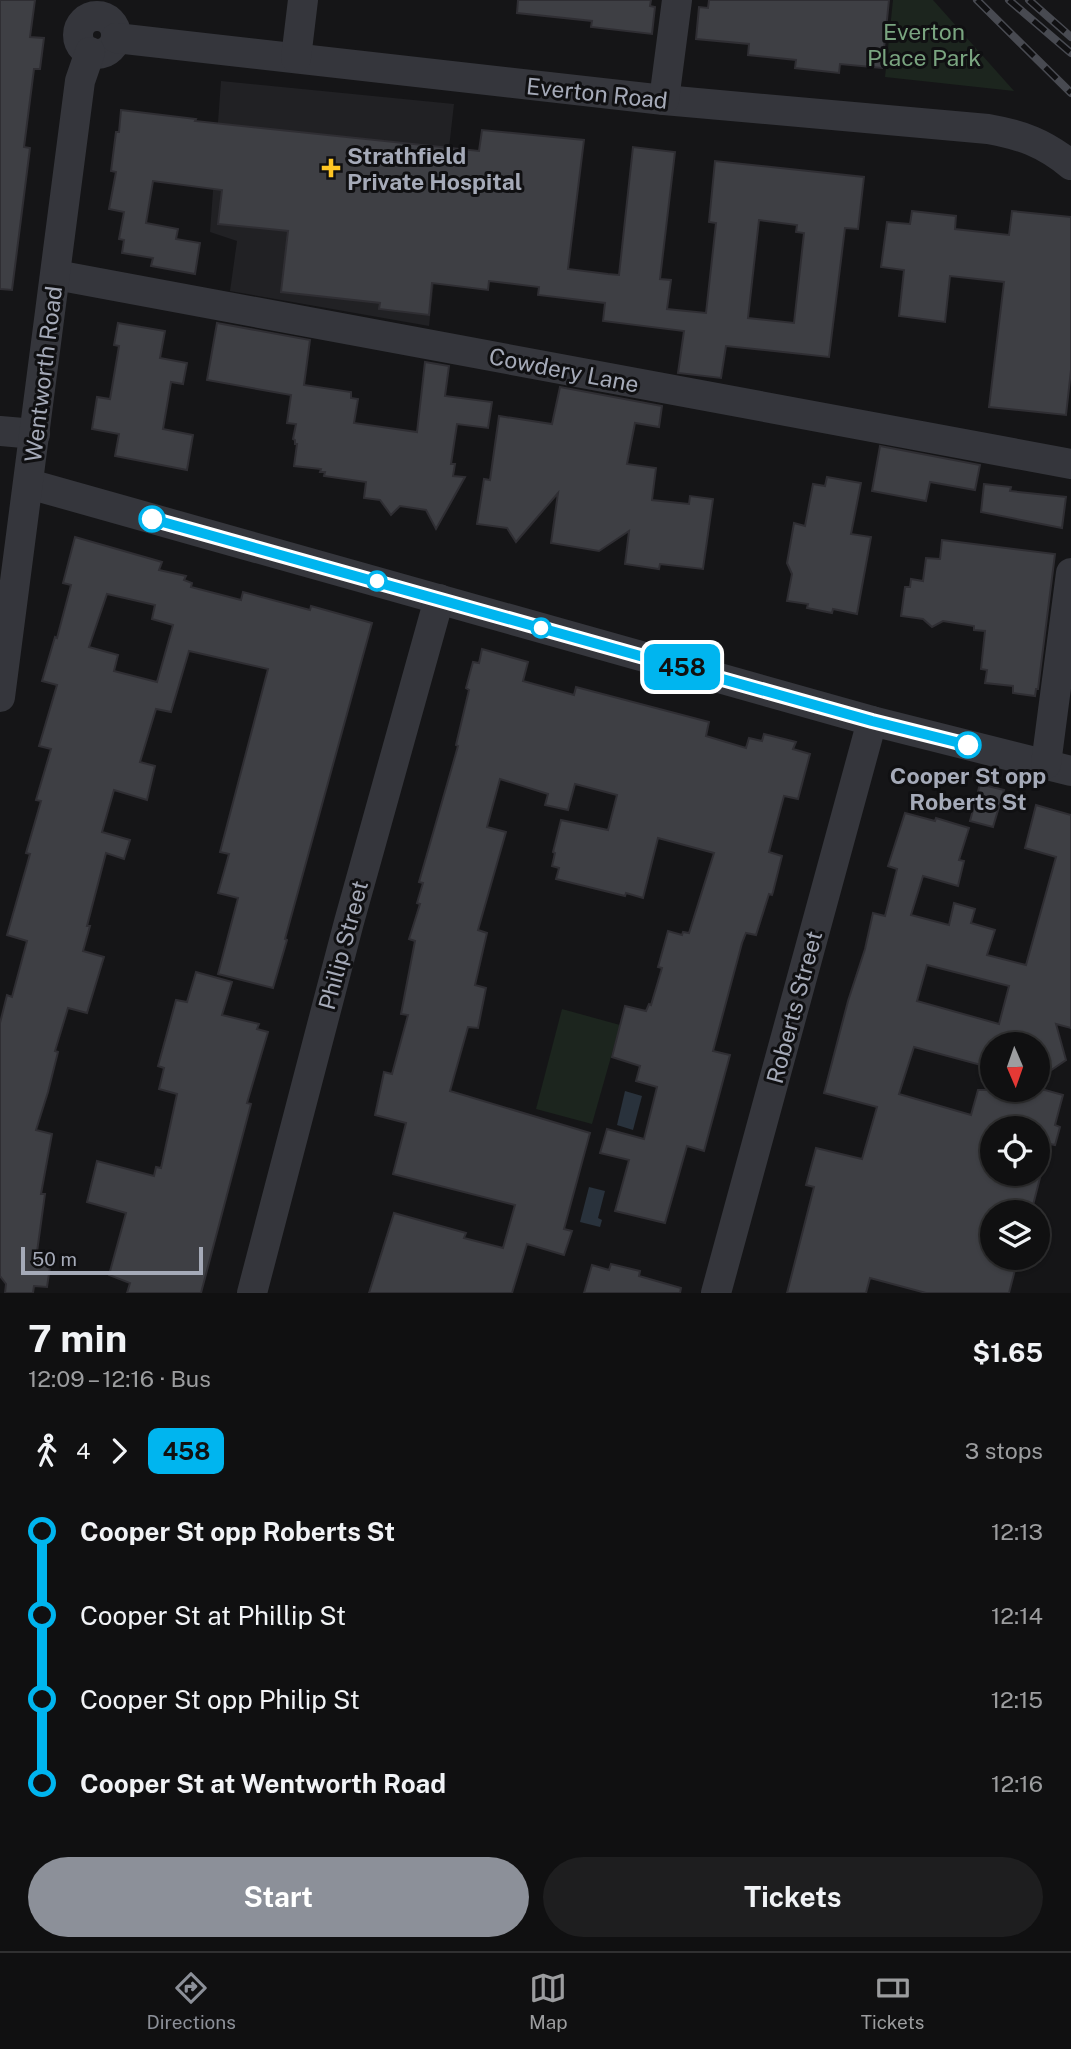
<!DOCTYPE html>
<html lang="en">
<head>
<meta charset="utf-8">
<style>
  body { margin:0; font-family:"Public Sans",sans-serif; background:#1e1e1f; color:#f1f3f6; height:100vh; display:flex; flex-direction:column; font-size:26px; white-space:nowrap }
  * { box-sizing:border-box; margin:0 }
  p { font-size:23px; color:#9c9d9f }
  .icon { flex:none; width:38px; height:38px; fill:none; stroke:currentColor; stroke-width:2; stroke-linecap:round; stroke-linejoin:round }
  .map { position:relative; height:1293px; overflow:hidden }
  .details { display:flex; flex-direction:column; background:#101011; flex:1 }
  .details>* { flex:none }
  .badge { padding:0 14px; border-radius:10px; font-size:24px; line-height:46px }
  .needle { width:46px; rotate:178deg }
  .controls { position:absolute; left:980px; top:1032px; display:grid; gap:14px }
  .controls a { display:grid; place-items:center; width:70px; height:70px; border-radius:50%; background:#101011; box-shadow:0 2px 5px #0004,0 0 0 2px #303031; font-size:35px }
  .scale { position:absolute; left:21px; bottom:18px; width:182px; box-sizing:border-box; padding-left:7px; border:4px solid #a5aab8; border-top:0; font-size:19px; line-height:24px; white-space:nowrap; color:#a5aab8; -webkit-text-stroke:5px #101012; paint-order:stroke }
  .map>.badge { position:absolute; translate:-50% -50%; box-shadow:0 0 0 4px #fff }
  .legs { display:flex; align-items:center; gap:10px; height:77px; padding:0 28px; font-size:23px }
  .legs p { margin-inline-start:auto }
  .overview { display:flex; align-items:center; justify-content:space-between; height:119px; padding:0 28px }
  h1 { font-size:38px; font-weight:700; line-height:52px }
  .cta { display:flex; gap:14px; margin-top:auto; padding:14px 28px }
  .cta a { flex:1; height:80px; border-radius:42px; background:#8c9099; color:#fff; font-size:28px; font-weight:700; line-height:80px; text-align:center }
  .cta a+a { background:#1e1e1f; color:#f1f3f6 }
  ul { padding:0 28px; list-style:none }
  li { display:flex; align-items:center; gap:24px; height:84px; font-size:26px }
  li i { display:grid; place-items:center; width:10px; height:100%; margin:0 9px; background:currentColor }
  li i::after { content:''; width:18px; height:18px; margin:-9px; border:5px solid; border-radius:50%; background:#101011 }
  li p { margin-inline-start:auto }
  li:first-child i { background:linear-gradient(#0000 50%,currentColor 0) }
  li:last-child i { background:linear-gradient(currentColor 50%,#0000 0) }
  .tab-bar { display:flex; justify-content:space-around; align-items:center; height:98px; border-top:2px solid #303031; background:#101011; font-size:19px; color:#9c9d9f }
  .tab-bar a { display:grid; justify-items:center; gap:4px }
  .tab-bar .selected { color:#8c9099 }
  .map>svg:first-child { display:block }
</style>
</head>
<body>
<div class="map">
<svg width="1071" height="1293" viewBox="0 0 1071 1293">
  <rect width="100%" height="100%" fill="#151517"/>
  <polygon fill="#212124" points="221,81 454,104 429,326 230,291 237,241 210,232"/>
  <g fill="#1c251e">
    <polygon points="893,0 933,0 1014,91 885,77"/>
    <polygon points="562,1009 620,1025 592,1124 536,1109"/>
  </g>
  <g fill="#29323c">
    <polygon points="625,1091 642,1096 633,1130 617,1125"/>
    <polygon points="589,1187 605,1191 598,1218 602,1220 600,1227 580,1222"/>
  </g>
  <g fill="#3e3f44" stroke="#2f2e33" stroke-width="2" fill-rule="evenodd">
    <polygon points="0,0 35,0 30,37 44,38 40,69 34,69 24,147 30,148 12,290 0,289"/>
    <polygon points="518,0 651,0 650,6 655,7 652,34 591,27 592,21 517,13"/>
    <polygon points="709,0 889,0 882,68 840,64 839,73 795,68 796,60 748,55 749,44 696,39 699,7 708,8"/>
    <path d="M121,110L196,119L195,121L479,151L482,130L584,140L568,269L608,274L619,275L633,147L675,152L660,279L671,280L667,309L706,313L716,223L709,222L715,161L864,177L858,229L845,228L829,357L726,346L721,378L678,373L684,331L603,321L605,303L538,295L539,287L489,281L488,290L432,283L429,315L379,309L380,303L281,292L288,231L218,224L222,190L153,181L146,223L178,229L176,239L200,243L195,274L151,266L153,258L122,253L124,240L119,239L124,212L109,209L116,172L111,171L116,132H119ZM759,220L797,225L796,232L804,233L794,323L748,318Z"/>
    <polygon points="912,211 956,216 955,229 1009,235 1012,211 1071,217 1071,370 1066,415 989,407 1004,282 950,276 945,322 899,316 904,270 881,267 887,222 910,224"/>
    <polygon points="118,323 165,331 160,358 187,363 183,384 171,382 163,429 193,435 187,470 115,456 119,434 92,429 97,397 110,399 119,346 114,345"/>
    <polygon points="217,323 310,340 304,385 351,392 351,398 358,399 354,423 417,432 425,362 449,366 445,396 492,402 488,428 457,424 451,464 455,464 453,476 465,477 436,529 426,510 400,506 391,515 380,500 364,498 366,482 324,476 325,472 320,472 321,469 294,466 297,444 295,444 295,440 293,439 296,424 287,423 291,395 207,380"/>
    <polygon points="560,387 662,406 659,427 635,423 627,464 656,468 652,500 689,504 690,496 713,499 703,569 660,564 659,569 625,564 629,531 599,551 551,543 558,493 516,542 507,528 477,524 484,479 490,480 499,416 552,424"/>
    <polygon points="880,446 980,465 975,490 930,482 926,501 872,491"/>
    <polygon points="827,477 861,483 851,534 871,537 857,614 833,609 832,613 807,608 808,604 787,601 792,574 787,563 794,523 805,526 813,484 825,486"/>
    <polygon points="984,484 1011,487 1010,491 1066,497 1062,528 981,512"/>
    <path d="M75,537L162,562L159,570L186,576L184,580L192,583L191,587L241,600L243,592L310,610L311,606L372,623L285,939L287,940L273,988L218,974L238,898L218,893L229,854L220,852L268,669L189,651L171,712L156,709L140,762L155,766L147,800L114,790L102,832L130,840L124,859L106,853L87,926H90L83,951L104,957L87,1013L68,1008L55,1051L58,1052L48,1092L36,1130L52,1134L41,1194H45L37,1252L52,1254L47,1287L34,1286L33,1293H5L6,1284L0,1276V1023L7,995L12,997L27,941L7,935L30,854L26,853L41,801L36,800L51,749L39,746L57,685L42,681L55,637L57,638L71,585L63,583ZM107,594L155,605L152,619L173,625L157,682L114,671L118,655L89,647Z"/>
    <polygon points="942,540 1055,554 1038,689 1036,689 1035,696 1013,693 1013,686 985,683 987,670 981,669 985,631 974,630 974,626 943,621 932,627 923,619 901,616 905,587 910,587 911,579 923,581 926,558 940,559"/>
    <polygon points="482,649 528,662 523,681 574,695 576,687 709,722 706,736 746,748 749,738 762,741 764,734 796,742 793,749 810,754 798,799 784,796 769,852 782,856 773,892 772,895 769,894 756,935 746,933 742,943 713,1051 730,1055 704,1151 687,1146 665,1223 615,1211 629,1160 600,1153 607,1129 644,1139 657,1087 636,1081 640,1066 612,1057 625,1006 646,1011 649,1004 651,1005 662,968 658,967 668,931 682,935 683,932 689,933 714,853 658,838 643,898 626,893 625,896 556,879 559,868 552,866 555,853 553,852 561,820 608,830 617,795 575,784 568,810 545,805 548,794 500,779 487,827 506,832 478,930 487,933 475,985 486,988 478,1028 468,1027 450,1091 590,1133 564,1229 572,1231 564,1255 527,1244 512,1293 369,1293 394,1213 466,1233 464,1238 503,1248 515,1205 393,1174 406,1123 375,1115 384,1072 392,1074 408,1015 401,1014 415,941 409,939 420,904 417,903 423,883 419,882 458,746 456,745 469,690 466,688 473,662 479,663"/>
    <polygon points="980,784 1004,790 993,827 970,821"/>
    <path d="M1036,805L1071,815V1028L1056,1024L1066,1060L1038,1079V1045H992V1068L914,1047L899,1094L971,1115L978,1090H1045L1063,1095L1055,1125L1060,1127L1055,1145L1050,1144L1044,1167L1038,1166V1129H992V1174H1041L1031,1213H992V1258L1017,1262L1009,1293H926L870,1278L866,1293H787L814,1187L806,1185L816,1148L862,1159L877,1107L824,1093L848,1001L865,949L873,913L885,916L897,869L888,866L905,813L935,821L936,818L969,828L959,860L964,861L958,886L923,876L911,915L949,925L954,903L975,909L971,923L995,930L987,955L1026,965L1056,857L1025,848ZM927,965L1009,986L999,1024L917,1001Z"/>
    <polygon points="196,972 232,982 222,1015 259,1024 257,1029 268,1032 247,1103 251,1104 201,1293 127,1293 130,1283 109,1275 126,1213 87,1202 97,1161 154,1176 156,1167 161,1168 177,1094 159,1089 164,1068 158,1066 176,1000 187,1002"/>
    <polygon points="611,1264 640,1271 639,1276 681,1288 680,1293 584,1293 592,1265 609,1270"/>
  </g>
  <g fill="none" stroke-linecap="round" stroke-linejoin="round">
    <g stroke="#35363c" stroke-width="30">
      <circle cx="97" cy="35" r="19"/>
      <path d="M116,38L664,100L988,129C1022,135 1044,143 1071,165"/>
      <polyline points="296,58 303,0"/>
      <polyline points="664,100 677,0"/>
      <polyline points="56,275 1071,464"/>
      <polyline points="0,431 35,434"/>
      <polyline points="29,484 872,721 1071,771"/>
      <polyline points="0,697 80,81 90,52"/>
      <polyline points="1046,764 1071,573"/>
      <polyline points="252,1293 349,922 439,599"/>
      <polyline points="716,1293 872,721"/>
    </g>
    <defs>
      <g id="rail">
        <polyline points="977,0 1071,93"/>
        <polyline points="1009,0 1071,53"/>
        <polyline points="1029,0 1071,37"/>
      </g>
    </defs>
    <use href="#rail" stroke="#484a51" stroke-width="8"/>
    <use href="#rail" stroke="#101012" stroke-width="5" stroke-dasharray="16" stroke-linecap="butt"/>
  </g>
  <g fill="none" stroke-linecap="round" stroke-linejoin="round">
    <defs>
      <polyline id="line-1" points="152,519 872,721 968,745"/>
    </defs>
    <use href="#line-1" stroke="#fff" stroke-width="16"/>
    <use href="#line-1" stroke="#00b5ef" stroke-width="10"/>
  </g>
  <path fill="#ffc624" stroke="#101012" stroke-width="2.5" d="M327.5 157.5h7v7h7v7h-7v7h-7v-7h-7v-7h7z"/>
  <g fill="#fff" stroke="#00b5ef" stroke-width="3.5">
    <circle cx="152" cy="519" r="12"/>
    <circle cx="377" cy="581" r="9"/>
    <circle cx="541" cy="628" r="9"/>
    <circle cx="968" cy="745" r="12"/>
  </g>
  <g text-anchor="middle" dominant-baseline="central" stroke-width="6" stroke-linejoin="round" paint-order="stroke">
    <g font-size="23" fill="#7aa580" stroke="#101012">
      <text x="924" y="31">Everton<tspan x="924" dy="26">Place Park</tspan></text>
    </g>
    <g font-size="23" fill="#a5aab8" stroke="#101012">
      <text transform="translate(597 93) rotate(6)">Everton Road</text>
      <text transform="translate(564 370) rotate(11)">Cowdery Lane</text>
      <text transform="translate(43 374) rotate(-83)">Wentworth Road</text>
      <text transform="translate(343 945) rotate(-75)">Philip Street</text>
      <text transform="translate(794 1007) rotate(-75)">Roberts Street</text>
    </g>
    <g font-size="23" font-weight="bold" fill="#a5aab8" stroke="#101012" text-anchor="start">
      <text x="347" y="155">Strathfield<tspan x="347" dy="26">Private Hospital</tspan></text>
    </g>
    <g font-size="23" font-weight="bold" fill="#a5aab8" stroke="#101012">
      <text x="968" y="775">Cooper St opp<tspan x="968" dy="26">Roberts St</tspan></text>
    </g>
  </g>
</svg>
<div class="controls">
<a><svg class="needle" viewBox="-14 -14 28 28"><path d="M0-13l5 13h-10z" fill="#e53935"/><path d="M0 13l5-13h-10z" fill="#9c9d9f"/></svg></a>
<a><svg class="icon" aria-label="locate" viewBox="0 0 24 24"><circle cx="12" cy="12" r="6"/><path d="M12 2v4M12 18v4M2 12h4M18 12h4"/></svg></a>
<a><svg class="icon" aria-label="layers" viewBox="0 0 24 24"><path d="M12 4l9 5-9 5-9-5zM3 14l9 5 9-5"/></svg></a>
</div>
<div class="scale">50 m</div>
<b class="badge" style="left:682px;top:667px;background:#00b5ef;color:#111">458</b>
</div>
<section class="details">
<div class="overview"><div><h1>7 min</h1><p>12:09 – 12:16 · Bus</p></div><b>$1.65</b></div>
<div class="legs"><svg class="icon" aria-label="walk" viewBox="0 0 24 24"><circle cx="13" cy="4" r="2"/><path d="M13 8l-2 6 4 7M11 14l-3 7M7 12l3-4h3l4 4"/></svg>4<svg class="icon" aria-label="forward" viewBox="0 0 24 24"><path d="M9 5l7 7-7 7"/></svg><b class="badge" style="background:#00b5ef;color:#111">458</b><p>3 stops</p></div>
<ul>
<li><i style="color:#00b5ef"></i><b>Cooper St opp Roberts St</b><p>12:13</p></li>
<li><i style="color:#00b5ef"></i><span>Cooper St at Phillip St</span><p>12:14</p></li>
<li><i style="color:#00b5ef"></i><span>Cooper St opp Philip St</span><p>12:15</p></li>
<li><i style="color:#00b5ef"></i><b>Cooper St at Wentworth Road</b><p>12:16</p></li>
</ul>
<div class="cta"><a>Start</a><a>Tickets</a></div>
</section>
<nav class="tab-bar">
<a class="selected"><svg class="icon" aria-label="directions" viewBox="0 0 24 24"><path d="M12 3l9 9-9 9-9-9zM9 14v-3h6M13 9l2 2-2 2"/></svg>Directions</a>
<a><svg class="icon" aria-label="map" viewBox="0 0 24 24"><path d="M3 6l6-2 6 2 6-2v14l-6 2-6-2-6 2zM9 4v14M15 6v14"/></svg>Map</a>
<a><svg class="icon" aria-label="tickets" viewBox="0 0 24 24"><path d="M3 7h18v10H3zM15 7v10"/></svg>Tickets</a>
</nav>
</body>
</html>
